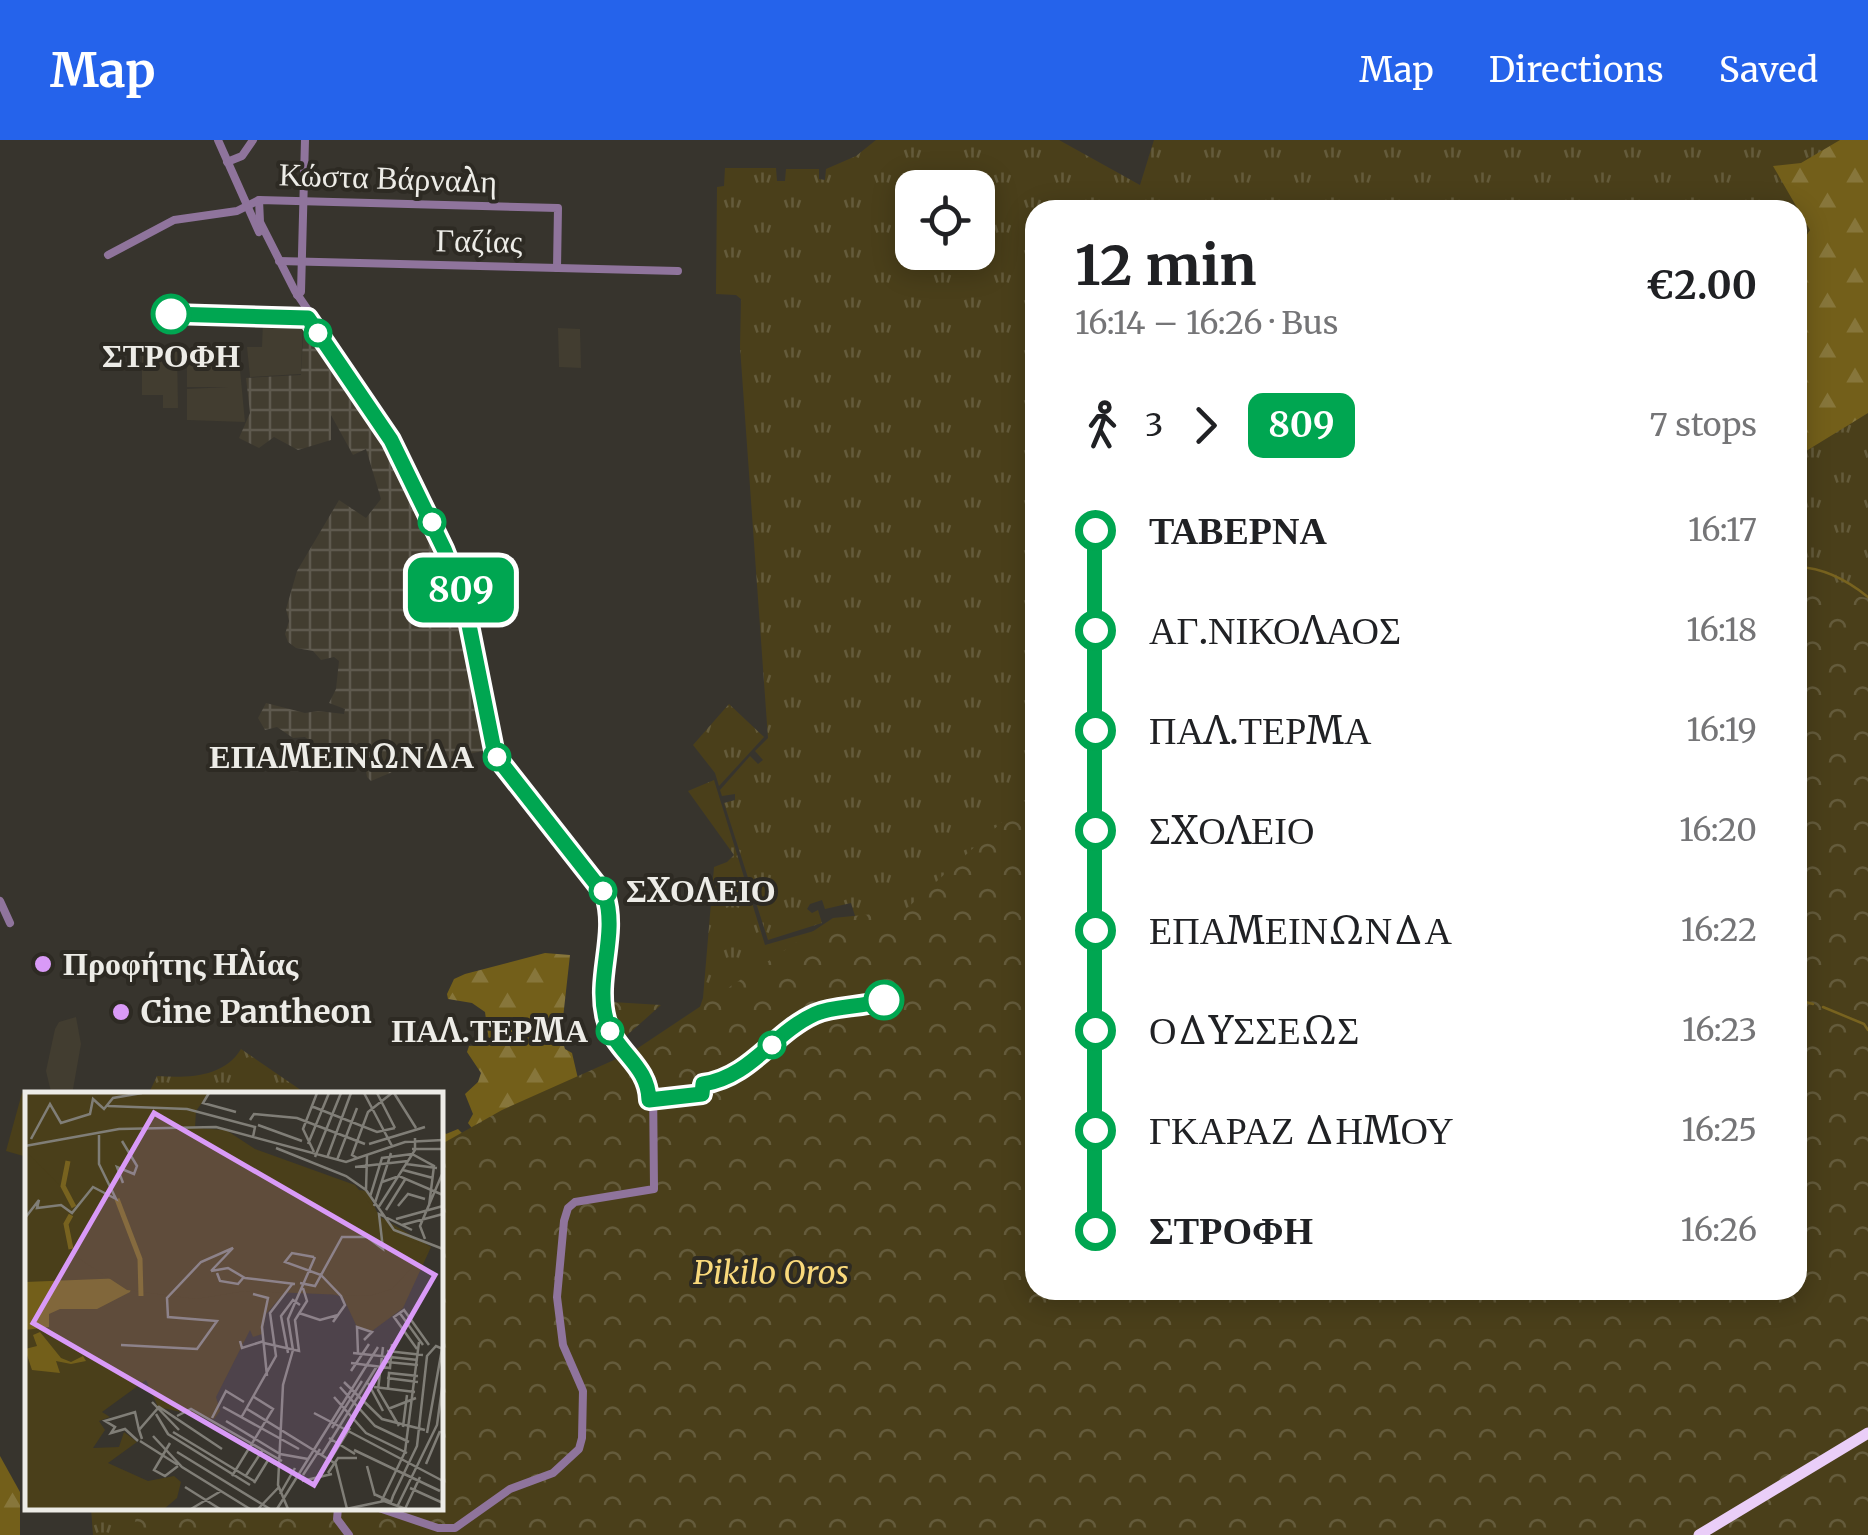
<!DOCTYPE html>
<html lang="en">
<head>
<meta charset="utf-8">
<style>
  body { margin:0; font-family:Merriweather,serif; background:#f2f2f2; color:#202124; height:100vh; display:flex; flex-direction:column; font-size:38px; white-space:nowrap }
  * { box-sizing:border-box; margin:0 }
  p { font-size:32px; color:#757577 }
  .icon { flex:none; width:55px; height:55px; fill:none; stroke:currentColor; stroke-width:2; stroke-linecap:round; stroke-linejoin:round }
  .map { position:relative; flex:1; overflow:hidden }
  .drawer { position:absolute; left:1025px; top:60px; width:782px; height:1100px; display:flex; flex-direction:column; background:#fff; border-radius:30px; box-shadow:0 5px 25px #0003 }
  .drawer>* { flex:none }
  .badge { padding:0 20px; border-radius:15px; font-size:35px; line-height:65px }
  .controls { position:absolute; left:895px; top:30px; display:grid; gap:20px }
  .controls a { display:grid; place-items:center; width:100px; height:100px; border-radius:20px; background:#fff; box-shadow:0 5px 25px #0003; font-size:50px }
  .map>.badge { position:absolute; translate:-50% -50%; box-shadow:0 0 0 5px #fff }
  .legs { display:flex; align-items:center; gap:15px; height:110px; padding:0 50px; font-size:32px }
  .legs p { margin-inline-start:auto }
  .overview { display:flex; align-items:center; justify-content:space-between; height:170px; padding:0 50px }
  h1 { font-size:55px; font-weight:700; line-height:75px }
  ul { padding:0 50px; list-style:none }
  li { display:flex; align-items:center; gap:35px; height:100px; font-size:38px }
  li i { display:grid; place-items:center; width:15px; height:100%; margin:0 12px; background:currentColor }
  li i::after { content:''; width:25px; height:25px; margin:-12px; border:8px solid; border-radius:50%; background:#fff }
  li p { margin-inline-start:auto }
  li:first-child i { background:linear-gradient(#0000 50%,currentColor 0) }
  li:last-child i { background:linear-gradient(currentColor 50%,#0000 0) }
  header { display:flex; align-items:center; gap:60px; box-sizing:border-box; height:140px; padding:0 50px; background:#2563eb; color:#fff }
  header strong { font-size:48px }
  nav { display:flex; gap:55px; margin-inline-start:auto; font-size:35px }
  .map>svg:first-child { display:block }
</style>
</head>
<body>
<header>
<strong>Map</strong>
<nav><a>Map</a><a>Directions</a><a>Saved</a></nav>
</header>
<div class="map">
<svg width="1868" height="1395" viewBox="0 0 1868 1395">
  <defs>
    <pattern id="industrial-grid" width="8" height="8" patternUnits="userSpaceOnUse" patternTransform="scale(2.5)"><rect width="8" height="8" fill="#423d30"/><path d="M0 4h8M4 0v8" fill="none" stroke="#5e594e"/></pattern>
    <pattern id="grass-tufts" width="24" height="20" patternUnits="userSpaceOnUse" patternTransform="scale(2.5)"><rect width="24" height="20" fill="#4a3f1a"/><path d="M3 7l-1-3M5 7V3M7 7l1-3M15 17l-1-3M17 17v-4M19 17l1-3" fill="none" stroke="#645b3b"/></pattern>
    <pattern id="forest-firs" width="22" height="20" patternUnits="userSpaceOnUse" patternTransform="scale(2.5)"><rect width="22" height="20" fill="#735f1a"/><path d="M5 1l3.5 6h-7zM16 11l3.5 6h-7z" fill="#87763b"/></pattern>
    <pattern id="park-crowns" width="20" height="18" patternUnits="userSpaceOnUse" patternTransform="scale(2.5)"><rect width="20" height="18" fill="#4a3f1a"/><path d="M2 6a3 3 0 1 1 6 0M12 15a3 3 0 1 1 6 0" fill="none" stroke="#645b3b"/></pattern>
  </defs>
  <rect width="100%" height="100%" fill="#37342d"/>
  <g fill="#423d30">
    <polygon points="263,181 303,182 301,234 250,237 247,207 262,207"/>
    <polygon points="558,188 580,189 581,228 559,227"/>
    <polygon points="238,209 245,282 187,280 187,249 228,247 187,247 187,210"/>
    <polygon points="142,210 177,210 178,268 163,268 163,255 142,255"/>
    <polygon points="76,877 81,904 72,955 58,955 51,952 46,931 55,889 59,882"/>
  </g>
  <polygon fill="url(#industrial-grid)" points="304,182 384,296 424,374 460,464 487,610 456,617 439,632 428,632 416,622 371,641 367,637 364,620 351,606 313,604 305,597 293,598 277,587 265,590 258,578 266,563 305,573 318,571 344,574 345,569 329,563 336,549 339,521 334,517 321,520 313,511 296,508 288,502 285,494 289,481 286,469 297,431 339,360 366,378 381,359 366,309 353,315 331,275 331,300 298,310 274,297 259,308 239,298 250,273 246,238 301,235"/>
  <g fill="url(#grass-tufts)" fill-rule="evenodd">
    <path d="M876,0H1059L1140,45L1154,0H1868V1276L1675,1395H93L91,1368H440L696,879L703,858L714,727L727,722L734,715L688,651L714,640L765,805L856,779L851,763L825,769L822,760L810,764L807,769L812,773L818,770L822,783L768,800L724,663L735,660V654L722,656L720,650L750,616L758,624L763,620L755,611L768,598L740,207L741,159L736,155L716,154L717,47L724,46L725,28H776L777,41H785L786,29H819V39L825,40L826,29L856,16ZM912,48H978V112H912ZM1035,70H1798V1150H1035Z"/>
    <polygon points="729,564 764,597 719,646 715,633 693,605"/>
    <path d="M241,909L308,955H148L157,936C186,938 224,938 241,909Z"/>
  </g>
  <g fill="url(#forest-firs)">
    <polygon points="1840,0 1868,0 1868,273 1798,316 1798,109 1810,90 1773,26 1801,23"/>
    <path d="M545,813L570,815L561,896L565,909L572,913L579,943L574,947L579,964L593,979L575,986L569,980L564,983C560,997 555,1007 553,1022L562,1027V1031L556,1034L547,1028L537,1039L534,1035L536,1026C528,1020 523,1016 512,1019V1026L521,1030L520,1036L499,1038L492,1031L474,1029L473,1024L465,1021L457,1037L440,1030V1012L445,1006L440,1000V988L446,994L458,989L463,994L457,1007L469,1011L478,1021L487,1015L508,1014L520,998L510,986L499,994L487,986L483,992L491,1004L481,1003L480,1009L476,1007L477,995L468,983L473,974L465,954L478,942L481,933L467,912L469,906L484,905L489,901L485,872L472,863L448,859L447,854L454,839L465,834Z"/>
    <polygon points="0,1316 20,1352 20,1395 0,1395"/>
  </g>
  <g fill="url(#park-crowns)">
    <polygon points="1798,447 1868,458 1868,1395 132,1395 138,1368 440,1368 440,1005 502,970 632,912 833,778 904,771 1035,652 1035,1150 1798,1150"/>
    <polygon points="612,862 661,865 624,898 613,876"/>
  </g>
  <g fill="#4a3f1a">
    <polygon points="444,413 463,462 451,467 441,439 433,441 425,421"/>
    <polygon points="22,953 29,955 27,1017 6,1011"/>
  </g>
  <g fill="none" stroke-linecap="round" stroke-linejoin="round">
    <g stroke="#78631f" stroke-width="2.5">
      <path d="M1798,427C1825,428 1847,440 1868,457"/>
      <polyline points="1798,860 1813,864"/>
      <polyline points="1823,867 1864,884 1868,890"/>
    </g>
    <g stroke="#8f749c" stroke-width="8">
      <polyline points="218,0 259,92"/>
      <polyline points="227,22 242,16 253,0"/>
      <path d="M259,60L260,82L295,151L397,301L449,408L469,463L498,610L609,753C621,789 603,825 607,862C611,901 640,911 653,942L654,1049L575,1062L568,1068L564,1081L557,1157L563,1205L583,1251L582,1298L579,1309L553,1333L510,1349L455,1388H438L379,1368"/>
      <polyline points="108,115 174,80 237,71 259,60 558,68 557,128"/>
      <polyline points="279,121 678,131"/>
      <polyline points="297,155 301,152 305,0"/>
      <polyline points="0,761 10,783"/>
      <polyline points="338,1368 337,1379 349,1395"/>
    </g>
    <polyline stroke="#eacef8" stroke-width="11" points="1699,1395 1868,1293"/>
  </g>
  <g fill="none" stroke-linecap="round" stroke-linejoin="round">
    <defs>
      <path id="line-1" d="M171,174L308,178L391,300L444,409L464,460L495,615L605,755C618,795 595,838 606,879C615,913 648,924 649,960L702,954L703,944C751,937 773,893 815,874C835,865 861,868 884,860"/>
    </defs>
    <use href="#line-1" stroke="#fff" stroke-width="22"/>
    <use href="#line-1" stroke="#00a651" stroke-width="15"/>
  </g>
  <g fill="#fff" stroke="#00a651" stroke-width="5">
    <circle cx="171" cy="174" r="18"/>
    <circle cx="318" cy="193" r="12"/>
    <circle cx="432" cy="382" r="12"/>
    <circle cx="497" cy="617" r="12"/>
    <circle cx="603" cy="751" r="12"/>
    <circle cx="884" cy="860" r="18"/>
    <circle cx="610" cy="891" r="12"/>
    <circle cx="772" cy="905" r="12"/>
  </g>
  <g fill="#d99af7" stroke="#2d2a23" stroke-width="4">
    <circle cx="43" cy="824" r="10"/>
    <circle cx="121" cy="872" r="10"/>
  </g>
  <g text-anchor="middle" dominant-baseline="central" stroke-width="8" stroke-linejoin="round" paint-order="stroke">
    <g font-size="32" fill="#edece7" stroke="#2d2a23">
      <text transform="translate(388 38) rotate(2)">Κώστα Βάρναλη</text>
      <text transform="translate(479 101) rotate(1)">Γαζίας</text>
    </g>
    <g font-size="32" font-weight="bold" fill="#edece7" stroke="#2d2a23" text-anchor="end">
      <text x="171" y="216" text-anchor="middle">ΣΤΡΟΦΗ</text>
      <text x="474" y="617">ΕΠΑΜΕΙΝΩΝΔΑ</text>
      <text x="626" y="751" text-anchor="start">ΣΧΟΛΕΙΟ</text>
      <text x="588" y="891">ΠΑΛ.ΤΕΡΜΑ</text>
    </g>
    <g font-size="32" font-weight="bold" fill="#edece7" stroke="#2d2a23" text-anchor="start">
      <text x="63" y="824">Προφήτης Ηλίας</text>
      <text x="141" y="872">Cine Pantheon</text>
    </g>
    <g font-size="32" font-style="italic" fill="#f9d97b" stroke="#2d2a23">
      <text x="771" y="1133">Pikilo Oros</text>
    </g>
  </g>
  <g transform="translate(25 952)">
    <rect width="418" height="418" fill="#37342d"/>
    <path d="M0,57L342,99L354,124L406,155L378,216L347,239L332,235L318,205L268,191L241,222L237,242L228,245L225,238L191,305L195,319L189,327L133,315L121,288L77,320L85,325L74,329L80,338L68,356L94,355L99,340L112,350L83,371L123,389L149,384L156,390L152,406L139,417H0Z" fill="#4a3f1a"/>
    <path d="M100,186L108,192L105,200L72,217H35L24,222V235L0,238V190ZM15,240L36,266L46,270L58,264L61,269L46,272L31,269L35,281L7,278L0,257L12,254L8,243Z" fill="#735f1a"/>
    <path d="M0,1H184L171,19L170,36L201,38L230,57L330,93L371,144L406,155L367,197L344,204L220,199L171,207L102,198L47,162L42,100L0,59Z" fill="#4a3f1a"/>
    <path fill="none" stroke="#78631f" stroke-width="5" d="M43,69L38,94L49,115M92,107L115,167L116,204M46,157L41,132L46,123"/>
    <path fill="none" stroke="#807e77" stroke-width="2.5" d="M184,1L178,11L211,20M339,1L367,54M352,1L370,36M369,1L391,36M83,14L162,17L230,35L228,45M286,14L352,40L370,36M225,28L229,22L272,26L340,52M233,33L277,49M6,47L25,12L36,31L65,22L68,7L79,17L88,6L117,1M97,49L112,74L109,82L92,75L98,91M283,52L304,1M344,52L400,35M0,54L94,37L191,35L321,70L380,50L418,48M251,56L321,84L341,98L369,138L418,157M387,57H418M289,60L278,37L292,1M290,65L316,1M302,66L326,1M332,66L327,63L343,20L367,1M312,68L332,16M381,72L412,76M330,75L383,69M378,78L408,86M357,90L374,84L418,103M341,98L342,64M345,105L357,66L387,62L409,74L404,114M349,114L366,61M373,114L383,102L400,107M353,116L390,58V46M361,118L381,86M0,126L14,108L12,116L36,113L47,121L68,95L91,107L74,72V43M371,127L418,114M377,133L418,122M400,147L395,134L418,80M289,165L267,161L260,170L296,183L316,204L320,213L308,230M186,179L203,176L220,186L270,192M192,181L195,189L213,192L219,185M275,191L290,194L317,145H342L358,157L354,122L387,138M228,202L243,206L237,235L242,284M374,220L398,253M274,221L295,228L313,223M215,249L217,256L239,249M239,251L274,259L270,228L282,209L278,196M96,253L172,257L192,229L143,225L142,206L176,170L208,156L186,179M358,255L353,298L374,334M392,257L369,225L379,218L404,253M362,259L398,263M263,261L256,224L268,208L275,213M328,261L393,268M333,261L332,235L347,240L339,248M362,270L393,273M326,271L365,276L367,252M326,279L344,252M362,286L393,290M319,290L357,327L400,338M343,291L358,319M315,295L350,334L384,350M349,295L390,300M363,297L364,281L393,284M309,305L341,341L382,361M127,310L154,338M198,315L274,357M222,317L311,372M363,317L391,306M289,321L418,389M131,322L143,342L225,393M152,324L166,317L257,369M187,326L201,299L219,310M216,326L251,264L245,221L268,191M201,329L255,362L283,367M378,335L382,303M307,336L337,289M148,340L229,389M402,341L417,257M128,344L157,375L225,417M208,345L250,372M304,346L330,362M117,347L114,338L134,315L197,357M113,349L100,337L86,341L90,335L80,329L110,320L114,338M115,349L153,373M145,351L129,378L140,384L153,374M329,358L415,399M152,360L245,417M296,364L352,274M310,369L322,417M303,371L325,336M401,372L415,339M342,374L350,404M303,381L313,366H332M278,383L295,357M207,384L248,317L229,305M220,385L237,359M277,389L307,382M229,391L245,365M160,395L195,417M385,396L418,411M255,402L270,376M349,402L366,410L368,404L392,354L402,264L411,254L418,257M356,410L380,360L394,250M373,413L412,333L418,289M166,417L196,399M233,417L254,395M252,417L353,255M263,417L253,393L258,293L268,258L263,227L290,165M321,417L359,409L381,417M380,417L395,385"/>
    <path fill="#d99af7" fill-opacity="0.15" stroke="#d99af7" stroke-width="5" d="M129,21L410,183L289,393L8,231Z"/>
    <rect width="418" height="418" fill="none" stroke="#edece7" stroke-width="5"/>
  </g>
</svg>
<div class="controls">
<a><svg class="icon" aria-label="locate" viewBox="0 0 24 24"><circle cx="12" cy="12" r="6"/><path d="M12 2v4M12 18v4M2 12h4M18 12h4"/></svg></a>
</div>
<b class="badge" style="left:461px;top:450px;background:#00a651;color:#fff">809</b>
<section class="drawer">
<div class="overview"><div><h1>12 min</h1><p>16:14 – 16:26 · Bus</p></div><b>€2.00</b></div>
<div class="legs"><svg class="icon" aria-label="walk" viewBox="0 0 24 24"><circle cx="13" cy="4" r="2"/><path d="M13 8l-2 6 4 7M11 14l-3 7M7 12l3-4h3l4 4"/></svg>3<svg class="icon" aria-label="forward" viewBox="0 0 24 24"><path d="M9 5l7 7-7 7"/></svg><b class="badge" style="background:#00a651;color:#fff">809</b><p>7 stops</p></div>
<ul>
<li><i style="color:#00a651"></i><b>ΤΑΒΕΡΝΑ</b><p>16:17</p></li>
<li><i style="color:#00a651"></i><span>ΑΓ.ΝΙΚΟΛΑΟΣ</span><p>16:18</p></li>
<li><i style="color:#00a651"></i><span>ΠΑΛ.ΤΕΡΜΑ</span><p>16:19</p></li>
<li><i style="color:#00a651"></i><span>ΣΧΟΛΕΙΟ</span><p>16:20</p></li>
<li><i style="color:#00a651"></i><span>ΕΠΑΜΕΙΝΩΝΔΑ</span><p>16:22</p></li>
<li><i style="color:#00a651"></i><span>ΟΔYΣΣΕΩΣ</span><p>16:23</p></li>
<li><i style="color:#00a651"></i><span>ΓΚΑΡΑΖ ΔΗΜΟΥ</span><p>16:25</p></li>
<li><i style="color:#00a651"></i><b>ΣΤΡΟΦΗ</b><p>16:26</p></li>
</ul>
</section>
</div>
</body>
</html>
